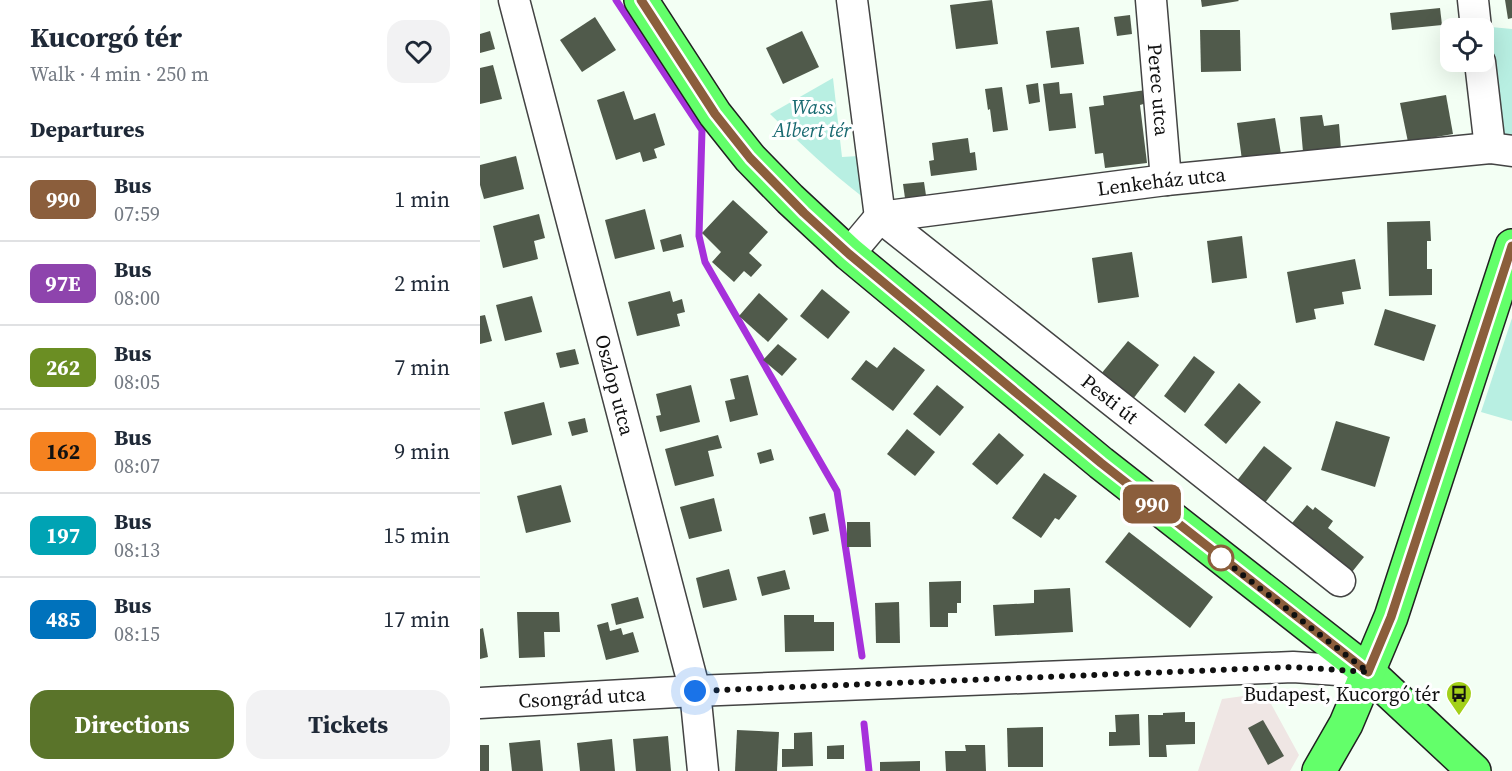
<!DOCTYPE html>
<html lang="en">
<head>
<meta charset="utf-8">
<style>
  body { margin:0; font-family:"Source Serif 4",serif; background:#f2f2f3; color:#1f2937; height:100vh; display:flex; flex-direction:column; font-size:22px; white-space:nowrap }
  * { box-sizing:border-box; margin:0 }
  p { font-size:20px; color:#747a83 }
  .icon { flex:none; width:33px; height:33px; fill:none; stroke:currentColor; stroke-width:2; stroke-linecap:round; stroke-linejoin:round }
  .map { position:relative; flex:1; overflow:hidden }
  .side { display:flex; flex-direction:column; background:#fff; width:480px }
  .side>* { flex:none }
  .badge { padding:0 12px; border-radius:9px; font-size:21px; line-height:39px }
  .fabs { position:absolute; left:960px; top:18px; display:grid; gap:12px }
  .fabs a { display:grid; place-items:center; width:54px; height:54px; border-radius:12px; background:#fff; box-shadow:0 6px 24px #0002; font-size:30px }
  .you { position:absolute; width:30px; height:30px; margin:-15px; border:4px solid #fff; border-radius:50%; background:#1a73e8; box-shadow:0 0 0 9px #1a73e833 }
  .map>.badge { position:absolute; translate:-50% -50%; box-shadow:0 0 0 3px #fff }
  h2 { padding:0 30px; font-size:22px; line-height:54px }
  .round { display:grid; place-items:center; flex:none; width:63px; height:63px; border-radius:18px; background:#f2f2f3 }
  .head { display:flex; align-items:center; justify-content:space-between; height:102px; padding:0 30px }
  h1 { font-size:28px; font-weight:700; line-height:45px }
  .button { display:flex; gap:12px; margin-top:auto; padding:12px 30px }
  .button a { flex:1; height:69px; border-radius:18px; background:#5a742a; color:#fff; font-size:24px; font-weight:700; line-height:69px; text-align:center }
  .button a+a { background:#f2f2f3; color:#1f2937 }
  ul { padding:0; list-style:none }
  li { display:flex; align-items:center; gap:18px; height:84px; padding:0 30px; border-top:2px solid #e0e1e3 }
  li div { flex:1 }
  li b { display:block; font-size:22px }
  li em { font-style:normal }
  li .badge { min-width:66px; font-weight:700; text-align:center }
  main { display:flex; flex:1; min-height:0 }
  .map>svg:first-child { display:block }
</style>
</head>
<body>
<main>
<section class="side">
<div class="head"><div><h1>Kucorgó tér</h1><p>Walk · 4 min · 250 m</p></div><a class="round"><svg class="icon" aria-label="heart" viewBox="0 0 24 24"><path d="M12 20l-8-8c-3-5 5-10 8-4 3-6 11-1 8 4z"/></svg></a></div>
<h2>Departures</h2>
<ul>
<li><span class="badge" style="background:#8b5e3c;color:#fff">990</span><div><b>Bus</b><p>07:59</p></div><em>1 min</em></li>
<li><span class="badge" style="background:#8e44ad;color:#fff">97E</span><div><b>Bus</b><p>08:00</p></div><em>2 min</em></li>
<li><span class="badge" style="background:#6b8e23;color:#fff">262</span><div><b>Bus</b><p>08:05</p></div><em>7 min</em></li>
<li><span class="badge" style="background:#f58220;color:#111">162</span><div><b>Bus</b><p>08:07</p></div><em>9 min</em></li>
<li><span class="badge" style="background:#00a3b4;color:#fff">197</span><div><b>Bus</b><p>08:13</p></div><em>15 min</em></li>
<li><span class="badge" style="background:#0072bc;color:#fff">485</span><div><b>Bus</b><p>08:15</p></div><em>17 min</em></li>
</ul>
<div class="button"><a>Directions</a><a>Tickets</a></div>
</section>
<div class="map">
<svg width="1032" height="771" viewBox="0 0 1032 771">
  <rect width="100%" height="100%" fill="#f3fff4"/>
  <polygon fill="#efe6e4" points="785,693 819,755 810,771 718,771 742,699"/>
  <g fill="#b8efe2">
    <polygon points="1011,27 1032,29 1032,141 1022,139"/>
    <path d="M353,78L362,157L379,156L384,198C350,172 320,143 290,114Z"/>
    <polygon points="1032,318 1032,421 1001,412"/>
  </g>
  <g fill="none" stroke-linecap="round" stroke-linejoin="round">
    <g stroke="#a631db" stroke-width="7">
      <polyline points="136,0 222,130 219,236 225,262 357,491 382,656"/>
      <polyline points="384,724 389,771"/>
    </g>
  </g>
  <g fill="#505a4b">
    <polygon points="512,0 518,44 476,49 470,5"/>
    <polygon points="721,0 758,0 759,1 722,7"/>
    <polygon points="1025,0 1032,0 1032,18 1028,19"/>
    <polygon points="960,8 962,25 912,30 910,13"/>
    <polygon points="650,15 652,34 637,36 634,17"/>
    <polygon points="115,17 136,50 102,72 80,40"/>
    <polygon points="599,27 604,64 571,68 566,31"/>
    <polygon points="720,30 760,30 761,71 721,72"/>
    <polygon points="10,31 15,49 0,53 0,34"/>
    <polygon points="322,31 339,67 303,84 286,48"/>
    <polygon points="13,65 22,99 0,104 0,68"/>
    <polygon points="579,82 580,94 592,93 596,128 569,131 563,84"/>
    <polygon points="558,83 560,102 549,104 546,85"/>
    <polygon points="522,87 528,130 513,132 510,109 508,110 505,89"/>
    <polygon points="666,90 667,103 660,105 667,163 625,168 623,153 615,154 609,107 624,105 623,96"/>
    <polygon points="144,91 154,120 175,113 185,145 174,149 177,158 163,162 160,152 136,160 117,100"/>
    <polygon points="966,95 973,134 928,142 920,103"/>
    <polygon points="842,115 844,126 859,124 861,149 823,152 820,117"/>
    <polygon points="795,118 801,154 762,160 757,123"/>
    <polygon points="488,138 490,153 495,152 497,170 451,176 449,161 454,160 452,143"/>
    <polygon points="36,156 44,189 4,199 0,185 0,165"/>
    <polygon points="444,182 447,202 426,205 423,184"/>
    <polygon points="253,200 288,232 269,253 282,265 271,277 264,271 254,282 232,262 241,252 222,233"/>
    <polygon points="165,209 175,249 135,259 125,220"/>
    <polygon points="59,214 65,238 54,241 58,259 23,268 13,226"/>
    <polygon points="950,221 951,241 947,241 947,269 952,269 952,295 909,296 907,222"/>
    <polygon points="201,234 204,247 183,252 180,240"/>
    <polygon points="762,236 767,278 732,283 727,241"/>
    <polygon points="652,252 659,297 618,303 612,258"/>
    <polygon points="875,259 881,289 862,292 864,304 834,309 836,319 816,323 807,272"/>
    <polygon points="342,289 370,312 348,339 320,316"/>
    <polygon points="190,291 193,302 202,299 205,312 197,314 200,326 157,336 148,302"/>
    <polygon points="279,293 308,319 288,342 259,316"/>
    <polygon points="52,296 62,332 25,341 16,305"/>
    <polygon points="905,309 956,325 944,361 894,345"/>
    <polygon points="5,315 12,341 0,344 0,316"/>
    <polygon points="648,341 679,365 653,399 621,374"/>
    <polygon points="298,344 317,359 302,376 283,360"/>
    <polygon points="414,347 445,370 413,411 371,379 386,360 397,368"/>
    <polygon points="95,349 99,364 80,368 76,353"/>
    <polygon points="714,356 735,372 705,413 684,396"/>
    <polygon points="268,375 278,415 250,422 245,401 255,399 250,379"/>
    <polygon points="759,383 781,402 746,444 724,425"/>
    <polygon points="211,385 220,422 180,432 176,416 181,415 176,394"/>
    <polygon points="457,385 484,407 460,436 433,414"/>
    <polygon points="64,402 72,435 32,445 24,412"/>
    <polygon points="105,418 108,432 92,436 88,422"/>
    <polygon points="856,421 910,437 895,487 841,470"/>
    <polygon points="427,429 455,452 435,476 407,454"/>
    <polygon points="519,433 544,455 517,485 492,464"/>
    <polygon points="238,435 242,448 228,451 234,476 195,486 185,449"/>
    <polygon points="784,446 812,468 784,504 756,482"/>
    <polygon points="291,449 294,460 280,464 277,453"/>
    <polygon points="564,473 597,496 579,520 575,518 561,538 532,518"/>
    <polygon points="81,485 91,522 46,533 37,496"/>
    <polygon points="234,498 242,531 209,539 200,507"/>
    <polygon points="827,505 833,510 835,507 853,521 848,528 884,557 868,577 808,528"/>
    <polygon points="345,513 349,531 333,535 329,517"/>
    <polygon points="367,522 390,522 391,547 367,547"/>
    <polygon points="649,532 733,597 710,628 625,562"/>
    <polygon points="249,569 257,600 223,608 216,578"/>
    <polygon points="305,570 310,589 282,596 277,577"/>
    <polygon points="481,581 481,603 477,603 477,613 468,613 468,627 450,627 449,582"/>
    <polygon points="590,588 593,632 515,636 513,605 554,603 554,590"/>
    <polygon points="158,597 164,618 136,625 131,604"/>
    <polygon points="419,602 420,643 396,643 395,603"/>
    <polygon points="37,612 79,612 80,632 64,632 65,657 39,658"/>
    <polygon points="304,615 334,615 334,622 354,622 354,651 305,652"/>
    <polygon points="128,622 130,631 141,628 143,635 153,632 159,652 126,660 117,625"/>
    <polygon points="3,628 8,657 0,659 0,629"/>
    <polygon points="705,712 705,722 715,722 715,744 686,745 687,757 669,757 668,715 683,715 683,713"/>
    <polygon points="659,714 660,745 629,746 629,732 636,732 635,715"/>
    <polygon points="783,720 804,756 788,765 768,728"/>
    <polygon points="563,727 563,767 528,767 527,728"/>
    <polygon points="257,730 299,732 297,771 255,771"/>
    <polygon points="332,732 333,766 302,767 302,749 314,749 314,733"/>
    <polygon points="188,736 191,771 156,771 153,739"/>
    <polygon points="132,739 135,771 100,771 97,743"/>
    <polygon points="60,740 63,771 32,771 29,743"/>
    <rect x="0" y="745" width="9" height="26"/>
    <polygon points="364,745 364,759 347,759 347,746"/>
    <polygon points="485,745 505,745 506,771 466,771 465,751 486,751"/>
    <polygon points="440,761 440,771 400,771 400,762"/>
  </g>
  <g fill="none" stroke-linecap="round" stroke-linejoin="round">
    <defs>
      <g id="minor">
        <path id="s1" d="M34,0L215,691L223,771"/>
        <path id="s2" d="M372,0L400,217L860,581"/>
        <path id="s3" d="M671,0L686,180"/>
        <polyline points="993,0 996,28"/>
        <polyline points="1000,62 1010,148"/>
        <path id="s4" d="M369,254L400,217L686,180L1010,148L1032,151"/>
        <path id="s5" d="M0,703L215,691L813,667L888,672"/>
      </g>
      <g id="major">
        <polyline points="161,0 235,114 270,158 310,199 369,254 621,463 888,672 994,771"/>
        <polyline points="839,771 866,724 911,617 1032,246"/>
      </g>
    </defs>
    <use href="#minor" stroke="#434343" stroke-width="33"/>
    <use href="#major" stroke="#212121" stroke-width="36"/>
    <use href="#minor" stroke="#fff" stroke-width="30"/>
    <use href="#major" stroke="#63ff6a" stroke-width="33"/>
  </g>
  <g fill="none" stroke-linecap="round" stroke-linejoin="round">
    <defs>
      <polyline id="line" points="161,0 235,114 270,158 324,213 369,254 621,463 888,672 911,617 1032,246"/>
    </defs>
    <use href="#line" stroke="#fff" stroke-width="14"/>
    <use href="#line" stroke="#8b5e3c" stroke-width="9"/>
    <polyline stroke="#101010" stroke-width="6" stroke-dasharray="0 10.8" points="215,691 813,667 888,672 741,558"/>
  </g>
  <defs>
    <symbol id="bus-pin" viewBox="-11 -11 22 30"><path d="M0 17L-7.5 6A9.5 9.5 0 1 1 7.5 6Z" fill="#a3d019" stroke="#fff"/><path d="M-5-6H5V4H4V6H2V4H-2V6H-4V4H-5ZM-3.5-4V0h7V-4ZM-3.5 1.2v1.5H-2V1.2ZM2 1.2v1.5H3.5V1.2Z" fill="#111"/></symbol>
  </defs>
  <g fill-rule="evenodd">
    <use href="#bus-pin" x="964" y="679" width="30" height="40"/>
  </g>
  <circle fill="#fff" stroke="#8b5e3c" stroke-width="3" cx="741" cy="558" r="12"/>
  <g text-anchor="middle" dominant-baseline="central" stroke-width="6" stroke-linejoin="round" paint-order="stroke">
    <g font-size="20" fill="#101010" stroke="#fff">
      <text stroke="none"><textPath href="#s3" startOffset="90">Perec utca</textPath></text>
      <text stroke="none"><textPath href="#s4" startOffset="332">Lenkeház utca</textPath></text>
      <text stroke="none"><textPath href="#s1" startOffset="398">Oszlop utca</textPath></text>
      <text stroke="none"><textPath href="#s2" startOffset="512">Pesti út</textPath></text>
      <text stroke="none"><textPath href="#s5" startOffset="102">Csongrád utca</textPath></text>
    </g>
    <g font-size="20" font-style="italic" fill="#186970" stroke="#fff">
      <text x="332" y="107">Wass<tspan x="332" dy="23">Albert tér</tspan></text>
    </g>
    <g font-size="20" fill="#101010" stroke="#fff" text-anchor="end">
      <text x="960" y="694">Budapest, Kucorgó tér</text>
    </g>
  </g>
</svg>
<div class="fabs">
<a><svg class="icon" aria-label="locate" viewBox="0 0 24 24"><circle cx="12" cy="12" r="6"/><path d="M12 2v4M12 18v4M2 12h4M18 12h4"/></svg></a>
</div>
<div class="you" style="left:215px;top:691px"></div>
<b class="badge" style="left:672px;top:504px;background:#8b5e3c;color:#fff">990</b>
</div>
</main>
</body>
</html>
